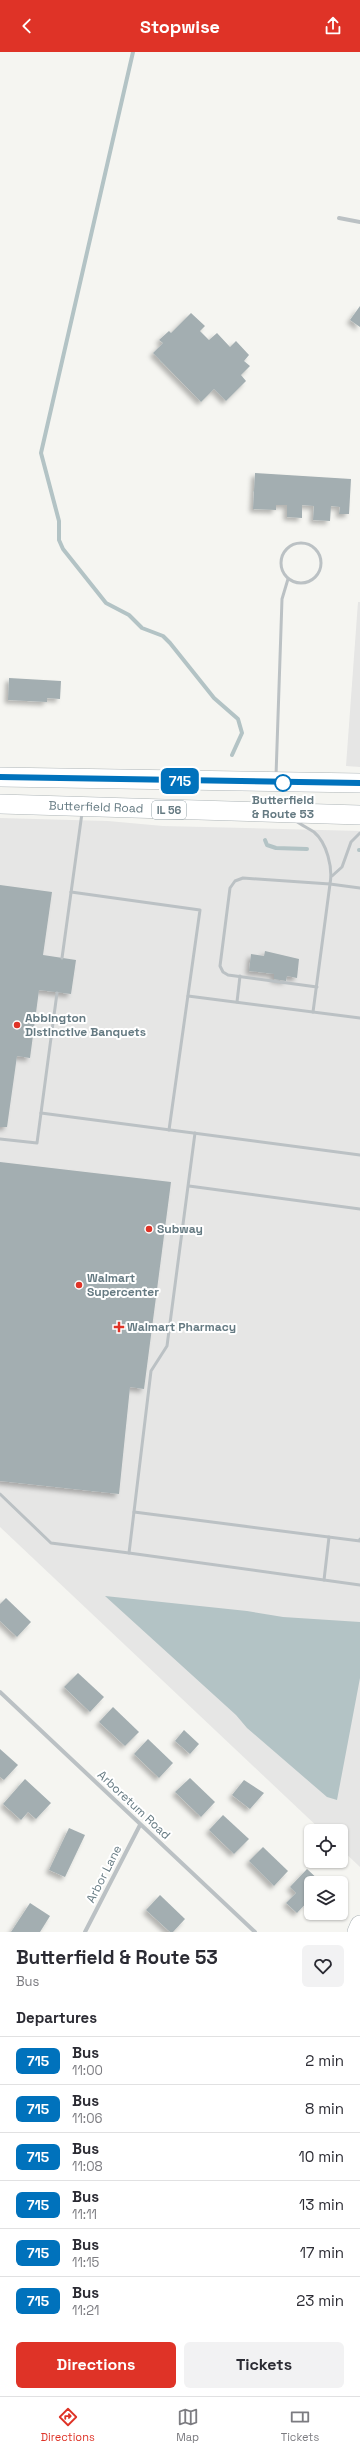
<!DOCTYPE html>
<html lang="en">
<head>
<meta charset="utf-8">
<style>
  body { margin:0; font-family:"Space Grotesk",sans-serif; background:#f2f2f3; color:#2b2b33; height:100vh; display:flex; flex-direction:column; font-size:15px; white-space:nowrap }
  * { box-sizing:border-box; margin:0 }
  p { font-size:13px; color:#7c7c81 }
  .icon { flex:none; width:22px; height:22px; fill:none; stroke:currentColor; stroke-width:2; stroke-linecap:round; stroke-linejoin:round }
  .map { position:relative; height:1880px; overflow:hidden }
  .sheet { display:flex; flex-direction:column; background:#fff; flex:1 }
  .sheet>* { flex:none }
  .badge { padding:0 8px; border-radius:6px; font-size:14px; line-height:26px }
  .controls { position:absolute; left:304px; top:1772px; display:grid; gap:8px }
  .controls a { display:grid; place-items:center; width:44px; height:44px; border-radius:6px; background:#fff; box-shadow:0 1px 3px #0004; font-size:20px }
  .map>.badge { position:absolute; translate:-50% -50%; box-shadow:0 0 0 2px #fff }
  h2 { padding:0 16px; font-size:15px; line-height:36px }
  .round { display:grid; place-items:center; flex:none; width:42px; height:42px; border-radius:6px; background:#f2f2f3 }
  .headline { display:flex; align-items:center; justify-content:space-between; height:68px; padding:0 16px }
  h1 { font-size:19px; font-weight:700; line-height:30px }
  .button { display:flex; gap:8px; margin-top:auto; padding:8px 16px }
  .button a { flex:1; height:46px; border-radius:6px; background:#df3327; color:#fff; font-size:16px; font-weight:700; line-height:46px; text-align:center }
  .button a+a { background:#f2f2f3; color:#2b2b33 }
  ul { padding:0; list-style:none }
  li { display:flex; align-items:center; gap:12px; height:48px; padding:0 16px; border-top:1px solid #e1e1e2 }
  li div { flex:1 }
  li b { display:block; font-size:15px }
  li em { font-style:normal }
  li .badge { min-width:44px; font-weight:700; text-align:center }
  header { display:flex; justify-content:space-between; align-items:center; height:52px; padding:0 16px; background:#df3327; color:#fff; font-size:18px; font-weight:700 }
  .tab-bar { display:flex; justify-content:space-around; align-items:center; height:56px; border-top:1px solid #e1e1e2; background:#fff; font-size:11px; color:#7c7c81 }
  .tab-bar a { display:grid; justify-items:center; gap:2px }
  .tab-bar .active { color:#df3327 }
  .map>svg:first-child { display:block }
</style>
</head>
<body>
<header><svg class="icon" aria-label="back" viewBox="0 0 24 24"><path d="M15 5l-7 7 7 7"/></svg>Stopwise<svg class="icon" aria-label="share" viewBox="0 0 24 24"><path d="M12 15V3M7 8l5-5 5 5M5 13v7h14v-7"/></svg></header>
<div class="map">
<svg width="360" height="1880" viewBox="0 0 360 1880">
  <defs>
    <filter id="shadow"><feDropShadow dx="-3.5" dy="3.5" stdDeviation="2" flood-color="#0004"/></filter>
  </defs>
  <rect width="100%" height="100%" fill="#f5f5f1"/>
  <g fill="#e6e6e5">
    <polygon points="358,550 360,550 360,715 346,714"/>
    <polygon points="0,766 108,769 163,774 360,779 360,1815 341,1797 341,1779 322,1779 0,1475"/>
  </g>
  <polygon fill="#b3c3c5" points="105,1544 247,1559 283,1565 360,1570 360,1626 337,1748 327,1745 247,1676 236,1663"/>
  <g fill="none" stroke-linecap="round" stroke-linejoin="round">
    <g stroke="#b3c3c5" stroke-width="4">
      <polyline points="133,0 41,401 59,469 59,488 63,497 106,551 129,563 142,576 163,584 170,591 214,646 238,667 242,681 232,703"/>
      <polyline points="265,788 267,793 276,796 307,797"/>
      <polyline points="359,798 360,798"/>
    </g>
  </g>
  <g fill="#a3aeb1" filter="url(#shadow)">
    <polygon points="360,254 360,275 350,268"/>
    <polygon points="191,261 205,274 200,279 209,288 217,281 230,295 236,289 249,303 244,309 250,314 241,323 246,329 226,349 214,337 201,350 153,301 163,291 159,288 169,279 171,281"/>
    <polygon points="255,421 351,427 349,462 339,462 340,455 331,454 330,469 313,468 314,454 302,453 302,466 287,465 287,453 276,453 276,458 253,457"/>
    <polygon points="9,626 61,629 60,647 47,646 47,650 8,648"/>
    <polygon points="0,833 52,840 43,903 76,908 71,942 39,938 30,1006 17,1004 7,1075 0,1075"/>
    <polygon points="265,899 299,907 297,926 287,924 286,929 274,927 274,922 249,919 251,902 264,904"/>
    <polygon points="0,1110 171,1130 144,1337 130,1335 119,1442 0,1429"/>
    <polygon points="6,1546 31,1570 17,1585 0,1569 0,1552"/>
    <polygon points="78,1621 104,1645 90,1660 64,1635"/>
    <polygon points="113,1655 139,1680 125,1694 99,1670"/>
    <polygon points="184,1678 199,1692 190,1702 175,1689"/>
    <polygon points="148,1687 173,1711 159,1726 134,1702"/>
    <polygon points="0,1697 18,1713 4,1728 0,1725"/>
    <polygon points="190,1726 215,1750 201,1765 175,1740"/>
    <polygon points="25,1727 51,1751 36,1767 28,1760 21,1768 3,1752"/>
    <polygon points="244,1728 264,1741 250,1757 232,1743"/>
    <polygon points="223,1763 249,1787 234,1802 209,1778"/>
    <polygon points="69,1776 85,1783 65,1825 49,1818"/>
    <polygon points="263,1795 288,1819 274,1834 249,1809"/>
    <polygon points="307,1817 322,1831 311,1831 311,1846 297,1861 286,1851 296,1841 290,1835"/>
    <polygon points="160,1843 185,1867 173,1880 170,1880 146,1858"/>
    <polygon points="30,1851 50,1864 40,1880 11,1880"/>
  </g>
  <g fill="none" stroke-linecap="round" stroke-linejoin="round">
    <defs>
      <g id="primary">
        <polyline points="0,725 360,731"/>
        <path id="s1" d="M0,752L360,763"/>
        <polyline points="357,1880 360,1873"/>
      </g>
    </defs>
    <use href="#primary" stroke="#afb6b8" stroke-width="20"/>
    <g stroke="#bbc1c4" stroke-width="3">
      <circle cx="301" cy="511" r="20"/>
      <polyline points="276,724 282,547 288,527"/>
      <path d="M295,768C301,773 308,776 314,780C327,791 333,816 330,832L243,826L235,829L230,836L220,914L223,920L228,923L317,935"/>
      <polyline points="332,824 342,815 351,790 360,781"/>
      <polyline points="71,840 200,858 169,1078"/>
      <polyline points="62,906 82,761"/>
      <polyline points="188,944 360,966"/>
      <polyline points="237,950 240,924"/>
      <polyline points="313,960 330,832 360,836"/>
      <polyline points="41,1061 360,1103"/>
      <polyline points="195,1081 167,1294 151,1319 129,1501 360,1533"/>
      <polyline points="0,1087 37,1091 57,941"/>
      <polyline points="189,1134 360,1157"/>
      <polyline points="0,1442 51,1491 129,1501"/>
      <polyline points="134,1460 360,1489 360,1487"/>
      <polyline points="324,1528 329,1485"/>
    </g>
    <g stroke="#bbc1c4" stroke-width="4">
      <polyline points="339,166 360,170"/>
      <polyline points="0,1640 255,1880"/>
      <polyline points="85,1880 140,1773"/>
    </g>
    <use href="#primary" stroke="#fff" stroke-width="19"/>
  </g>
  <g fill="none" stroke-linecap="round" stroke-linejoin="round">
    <defs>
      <polyline id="line" points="0,725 360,731"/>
    </defs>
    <use href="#line" stroke="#fff" stroke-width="9"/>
    <use href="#line" stroke="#0072bc" stroke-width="6"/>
  </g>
  <circle fill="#fff" stroke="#0072bc" stroke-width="2" cx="283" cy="731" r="8"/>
  <g fill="#df3327" stroke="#fff" stroke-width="1.5">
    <circle cx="17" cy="973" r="4"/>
    <circle cx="149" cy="1177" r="4"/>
    <circle cx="79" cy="1233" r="4"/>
    <path d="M117 1269h4v4h4v4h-4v4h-4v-4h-4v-4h4z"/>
  </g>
  <g text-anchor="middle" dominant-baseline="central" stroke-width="4" stroke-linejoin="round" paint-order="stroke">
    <rect fill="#fff" stroke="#93a2a8" stroke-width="1" x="152" y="749" width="34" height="18" rx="3"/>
    <g font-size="11" font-weight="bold" fill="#657a82">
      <text x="169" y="758">IL 56</text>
    </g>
    <g font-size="12" font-weight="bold" fill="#657a82" stroke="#fff">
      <text x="283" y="748">Butterfield<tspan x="283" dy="14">&amp; Route 53</tspan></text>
    </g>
    <g font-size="12" fill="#657a82" stroke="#fff">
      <text stroke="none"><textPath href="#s1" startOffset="96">Butterfield Road</textPath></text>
      <text transform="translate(134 1753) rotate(43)">Arboretum Road</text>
      <text transform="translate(104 1822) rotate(-63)">Arbor Lane</text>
    </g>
    <g font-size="12" font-weight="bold" fill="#657a82" stroke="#fff" text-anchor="start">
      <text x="25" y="966">Abbington<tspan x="25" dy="14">Distinctive Banquets</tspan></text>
      <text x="157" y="1177">Subway</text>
      <text x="87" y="1226">Walmart<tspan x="87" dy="14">Supercenter</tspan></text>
      <text x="127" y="1275">Walmart Pharmacy</text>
    </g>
  </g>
</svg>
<div class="controls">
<a><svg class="icon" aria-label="locate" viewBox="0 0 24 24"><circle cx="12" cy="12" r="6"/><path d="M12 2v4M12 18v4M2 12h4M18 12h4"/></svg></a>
<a><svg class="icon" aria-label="layers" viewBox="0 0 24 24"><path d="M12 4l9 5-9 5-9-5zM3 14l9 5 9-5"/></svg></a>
</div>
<b class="badge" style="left:180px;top:729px;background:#0072bc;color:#fff">715</b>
</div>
<section class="sheet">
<div class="headline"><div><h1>Butterfield &amp; Route 53</h1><p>Bus</p></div><a class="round"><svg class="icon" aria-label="heart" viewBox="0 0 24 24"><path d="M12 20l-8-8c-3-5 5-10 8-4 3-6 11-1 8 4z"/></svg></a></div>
<h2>Departures</h2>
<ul>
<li><span class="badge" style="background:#0072bc;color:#fff">715</span><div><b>Bus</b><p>11:00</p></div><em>2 min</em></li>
<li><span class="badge" style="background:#0072bc;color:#fff">715</span><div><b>Bus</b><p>11:06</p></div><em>8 min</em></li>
<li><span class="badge" style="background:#0072bc;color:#fff">715</span><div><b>Bus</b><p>11:08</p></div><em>10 min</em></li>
<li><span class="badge" style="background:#0072bc;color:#fff">715</span><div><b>Bus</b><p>11:11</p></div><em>13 min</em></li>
<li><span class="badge" style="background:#0072bc;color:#fff">715</span><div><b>Bus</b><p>11:15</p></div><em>17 min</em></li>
<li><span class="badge" style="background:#0072bc;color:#fff">715</span><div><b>Bus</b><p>11:21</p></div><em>23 min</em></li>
</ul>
<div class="button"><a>Directions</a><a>Tickets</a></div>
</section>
<nav class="tab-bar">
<a class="active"><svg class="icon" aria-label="directions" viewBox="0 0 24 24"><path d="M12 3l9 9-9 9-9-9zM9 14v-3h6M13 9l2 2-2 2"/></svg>Directions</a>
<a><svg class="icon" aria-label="map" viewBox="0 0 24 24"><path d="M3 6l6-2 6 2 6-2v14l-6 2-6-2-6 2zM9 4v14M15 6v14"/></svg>Map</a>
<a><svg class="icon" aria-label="tickets" viewBox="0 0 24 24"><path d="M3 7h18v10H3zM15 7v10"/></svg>Tickets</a>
</nav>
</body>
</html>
